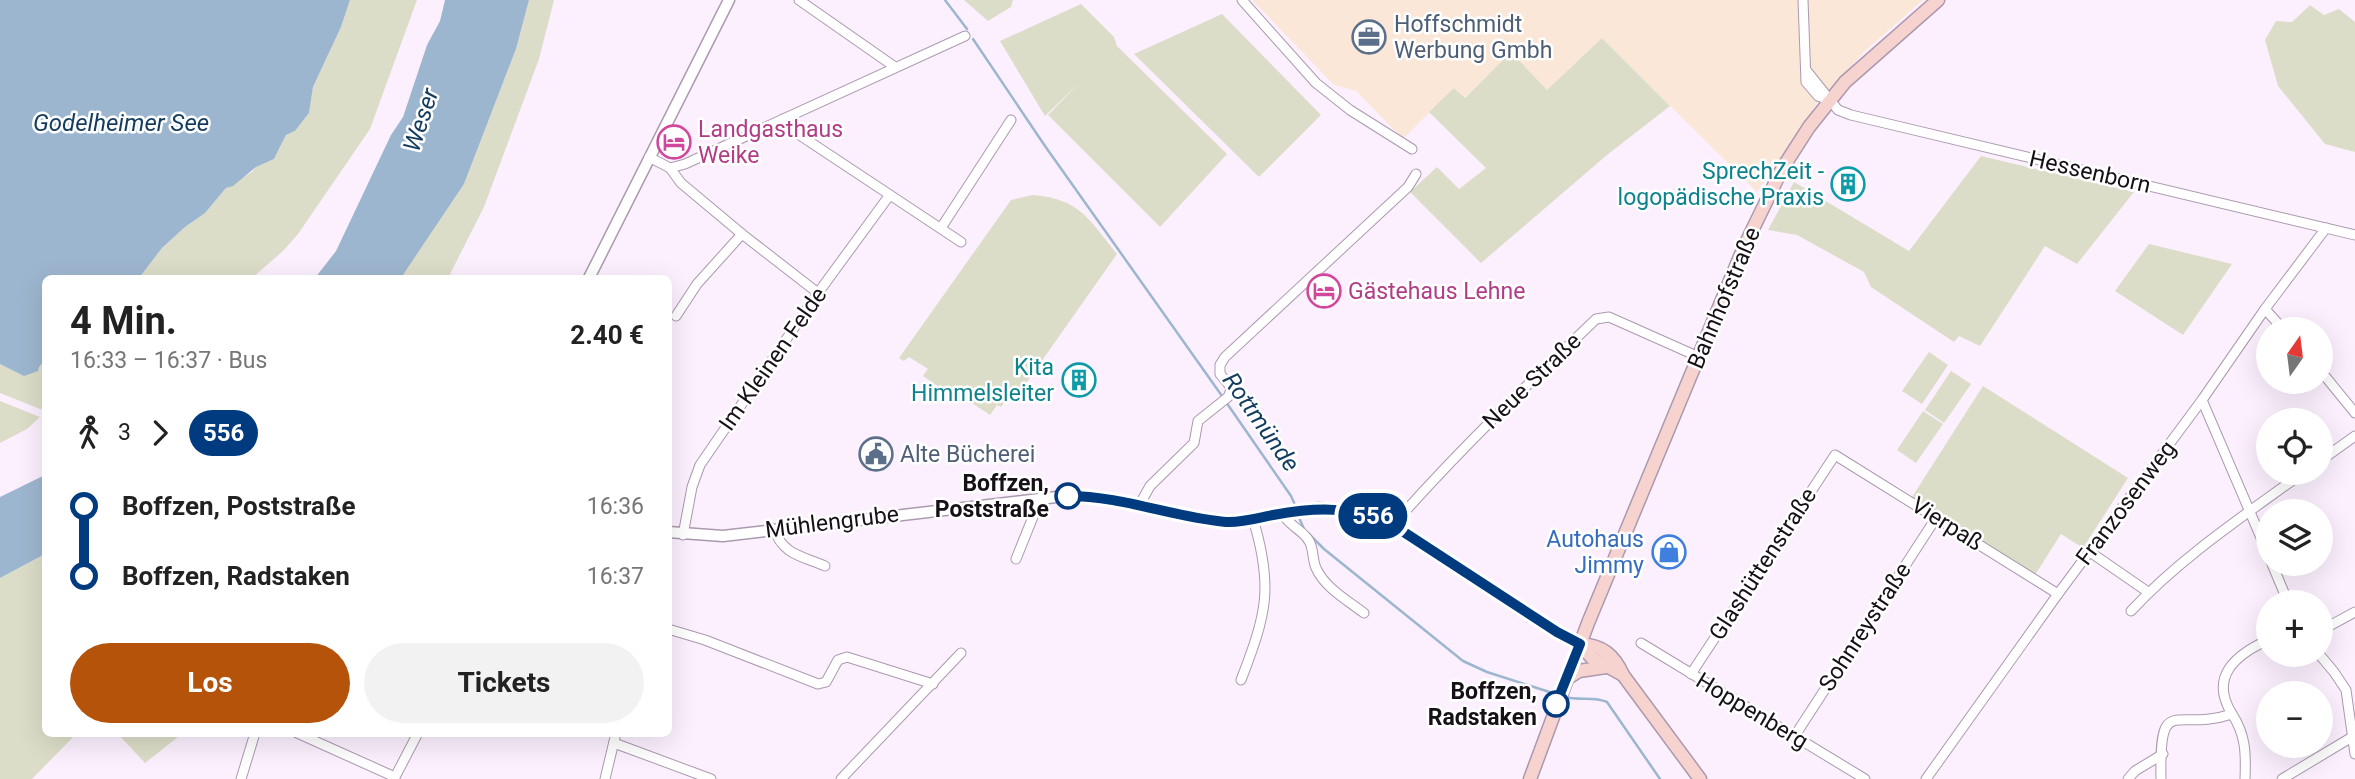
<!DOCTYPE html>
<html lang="de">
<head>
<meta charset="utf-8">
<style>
  body { margin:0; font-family:Roboto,sans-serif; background:#f2f2f2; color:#222; height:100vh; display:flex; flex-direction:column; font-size:26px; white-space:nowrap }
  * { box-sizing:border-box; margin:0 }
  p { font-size:23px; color:#767676 }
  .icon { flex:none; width:38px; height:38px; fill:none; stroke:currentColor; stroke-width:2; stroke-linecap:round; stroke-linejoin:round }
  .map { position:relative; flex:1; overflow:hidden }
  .panel { position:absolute; left:42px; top:275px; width:630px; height:462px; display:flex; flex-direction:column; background:#fff; border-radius:10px; box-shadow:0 7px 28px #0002 }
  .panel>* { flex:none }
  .badge { padding:0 14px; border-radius:23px; font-size:24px; line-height:46px }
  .needle { width:46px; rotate:14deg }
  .buttons { position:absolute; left:2256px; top:317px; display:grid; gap:14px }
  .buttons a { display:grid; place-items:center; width:77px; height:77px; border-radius:50%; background:#fff; box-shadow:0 7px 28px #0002; font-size:35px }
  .map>.badge { position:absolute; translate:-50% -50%; box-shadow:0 0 0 4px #fff }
  .legs { display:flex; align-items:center; gap:10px; height:77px; padding:0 28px; font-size:23px }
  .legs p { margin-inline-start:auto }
  .summary { display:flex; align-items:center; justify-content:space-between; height:119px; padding:0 28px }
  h1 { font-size:38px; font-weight:700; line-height:52px }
  .cta { display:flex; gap:14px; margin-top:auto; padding:14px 28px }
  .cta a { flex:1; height:80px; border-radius:42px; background:#b45309; color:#fff; font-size:28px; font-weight:700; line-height:80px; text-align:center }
  .cta a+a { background:#f2f2f2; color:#222 }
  ul { padding:0 28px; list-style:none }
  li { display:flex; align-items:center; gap:24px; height:70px; font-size:26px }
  li i { display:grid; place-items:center; width:10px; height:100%; margin:0 9px; background:currentColor }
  li i::after { content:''; width:18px; height:18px; margin:-9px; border:5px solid; border-radius:50%; background:#fff }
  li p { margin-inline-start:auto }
  li:first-child i { background:linear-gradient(#0000 50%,currentColor 0) }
  li:last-child i { background:linear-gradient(currentColor 50%,#0000 0) }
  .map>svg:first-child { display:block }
</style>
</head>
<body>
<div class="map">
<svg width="2355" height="779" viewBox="0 0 2355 779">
  <rect width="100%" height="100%" fill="#fcf0ff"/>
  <polygon fill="#fbe7d7" points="1252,0 1923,0 1866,50 1818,102 1757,192 1602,38 1547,90 1511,53 1464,98 1454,88 1403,139 1356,91 1334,85"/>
  <g fill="#dbddc8">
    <polygon points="350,0 417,0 370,129 298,234 283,251 252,278 139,278 162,248 185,227 205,213 226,188 252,172 256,167 274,159 286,135 295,131 309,113 313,87 341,27"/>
    <polygon points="529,0 554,0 539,59 484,207 448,278 401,278 464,184 516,49"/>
    <polygon points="964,0 1013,0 1011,7 988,21"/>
    <polygon points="1081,4 1114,37 1117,46 1227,154 1160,227 1048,115 1080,82 1045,116 1000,41"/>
    <polygon points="2310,5 2324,15 2339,9 2355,22 2355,152 2325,144 2278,86 2265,40 2276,21 2292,22"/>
    <polygon points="1222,14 1321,115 1259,177 1134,54"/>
    <polygon points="1602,38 1670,106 1607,155 1481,263 1410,192 1437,167 1459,189 1486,168 1429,112 1454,88 1465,98 1511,52 1547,90"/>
    <polygon points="1981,156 2134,192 2077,264 2045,246 1980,346 1959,336 1954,342 1871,287 1864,272 1797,235 1768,230 1794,182 1909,251"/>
    <path d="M1033,195C1081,199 1089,220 1117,254L1015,399L1009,396L1001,407L997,405L990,415L966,399L962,403L923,376L928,369L909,357L904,361L899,358L1011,200Z"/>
    <polygon points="2149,244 2232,264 2183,335 2115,291"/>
    <polygon points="1929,352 1948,365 1922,404 1902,391"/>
    <path d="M45,360V411L0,393V364C18,371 31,374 45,360Z"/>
    <polygon points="1951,371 1971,384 1944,423 1925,410"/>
    <polygon points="1983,386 2128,478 2083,548 2061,534 2035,575 1912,497"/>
    <polygon points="0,401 40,417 27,429 0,443"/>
    <polygon points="1923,411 1943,424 1916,463 1897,450"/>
    <polygon points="45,554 46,733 77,733 32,779 0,779 0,578"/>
    <polygon points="117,733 183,733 145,763"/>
  </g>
  <g fill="#9db6cf">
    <polygon points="0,0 350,0 341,27 313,87 309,113 295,131 286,135 274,159 256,167 233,186 226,188 205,213 185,227 162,248 139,278 46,278 45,360 39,367 38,371 24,376 0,364"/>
    <polygon points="445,0 529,0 516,49 464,184 401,278 315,278 336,251 391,135 403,117 427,45 440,21"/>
    <polygon points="45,475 45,554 0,578 0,497"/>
  </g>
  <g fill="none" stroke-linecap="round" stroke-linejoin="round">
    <g stroke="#9db6cf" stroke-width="2.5">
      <polyline points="945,0 967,29"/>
      <polyline points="973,39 1045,146 1222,396"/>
      <polyline points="1226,402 1291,496 1296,507"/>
      <polyline points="1297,513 1304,529"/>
      <polyline points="1309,534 1324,549 1463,661 1487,672 1559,695"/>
      <path d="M1565,697C1579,701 1594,696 1607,702L1660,779"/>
    </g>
    <defs>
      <g id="minor">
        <polyline points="799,0 895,67"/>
        <polyline points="1242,0 1316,83 1350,110 1412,149"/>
        <polyline points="1803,0 1806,82 1818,96 1829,100"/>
        <polyline points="1806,70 1838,110 1851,115 2355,235"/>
        <polyline points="783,119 792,130 961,242"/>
        <polyline points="649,157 670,168 685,164 965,36"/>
        <polyline points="670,168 681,183 742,234 818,293"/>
        <polyline points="941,228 1011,120"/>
        <polyline points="2265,309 2283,329"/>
        <polyline points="676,316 697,284 742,234"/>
        <polyline points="2320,370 2355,413"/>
        <polyline points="2202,400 2268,554"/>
        <polyline points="2320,461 2355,436"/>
        <polyline points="1140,504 1150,486 1194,443 1198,421 1228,397 1231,390 1230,386 1220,374 1220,365 1225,357 1408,187 1416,174"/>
        <path d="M1283,514C1289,526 1303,530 1309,541C1314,549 1312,559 1316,568C1325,588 1347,600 1364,613"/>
        <path d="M1393,525C1457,452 1526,386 1596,319L1609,317L1699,357"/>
        <path d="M774,529C783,555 802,556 825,566"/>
        <polyline points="683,535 692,487 700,465 818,293 889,196"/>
        <polyline points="2090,552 2148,592"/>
        <polyline points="1016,559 1041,497"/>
        <polyline points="2272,564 2288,602"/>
        <path d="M2131,611C2181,557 2245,515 2304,472"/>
        <polyline points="668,629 705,640 818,684 826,682 838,660 847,657 933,684"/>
        <polyline points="2320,631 2355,612"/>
        <polyline points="1641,643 1865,779"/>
        <polyline points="2319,654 2334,672 2346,690 2355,754"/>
        <polyline points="1691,674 1835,455 2058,594"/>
        <path d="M1241,680C1266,615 1274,588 1253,519"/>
        <path d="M2232,714C2246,735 2246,754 2245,779"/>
        <polyline points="297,733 395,777"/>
        <polyline points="1794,737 1936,518"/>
        <polyline points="614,743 711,779"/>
        <polyline points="241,779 255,733"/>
        <polyline points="394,779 418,733"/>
        <polyline points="605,779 616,733"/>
        <polyline points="841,779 961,653"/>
        <polyline points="1926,779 2058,594 2202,400 2265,309 2326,228"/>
        <polyline points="2128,779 2135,771 2163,754"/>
        <path d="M2161,779C2159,691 2175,733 2232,714C2209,677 2235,655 2268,640"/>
        <polyline points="2282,779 2352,737"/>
      </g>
      <g id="tertiary">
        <polyline points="589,278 729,0"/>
        <polyline points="668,532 723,536 1065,496 1109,499 1203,520 1231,522 1319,508 1353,511 1373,516 1393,525 1570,640 1580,644"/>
      </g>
      <g id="secondary">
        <path d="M1580,644C1602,645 1614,655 1623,675L1700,779"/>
        <polyline points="1580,644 1592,658 1623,675"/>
        <polyline points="1565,680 1579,671 1606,667"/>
        <polyline points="1530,779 1588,623 1744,247 1782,169 1809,127 1845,82 1938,0"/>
      </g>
    </defs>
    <use href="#minor" stroke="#ab99af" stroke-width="11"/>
    <use href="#tertiary" stroke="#ab99af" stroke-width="13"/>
    <use href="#secondary" stroke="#ab99af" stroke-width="15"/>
    <use href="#minor" stroke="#fff" stroke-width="9"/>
    <use href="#tertiary" stroke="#fff" stroke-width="10"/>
    <use href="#secondary" stroke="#f6d3ce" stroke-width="12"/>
  </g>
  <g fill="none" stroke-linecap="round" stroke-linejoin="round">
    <defs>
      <path id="line-1" d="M1068,496C1122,496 1172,517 1226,522C1241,523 1258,518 1273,515C1318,507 1350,506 1393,525L1557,632L1580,644L1556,704"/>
    </defs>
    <use href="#line-1" stroke="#fff" stroke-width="16"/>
    <use href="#line-1" stroke="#003b80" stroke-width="10"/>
  </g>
  <defs>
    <symbol id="office-ring" viewBox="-11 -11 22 22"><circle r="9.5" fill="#fff" stroke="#5c6f8a" stroke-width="1.5"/><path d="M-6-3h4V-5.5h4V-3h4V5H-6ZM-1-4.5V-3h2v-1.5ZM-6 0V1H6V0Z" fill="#5c6f8a"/></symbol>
    <symbol id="hotel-ring" viewBox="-11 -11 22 22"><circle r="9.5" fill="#fff" stroke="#d1479c" stroke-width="1.5"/><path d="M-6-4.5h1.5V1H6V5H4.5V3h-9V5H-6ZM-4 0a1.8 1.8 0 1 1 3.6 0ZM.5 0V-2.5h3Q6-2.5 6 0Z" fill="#d1479c"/></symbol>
    <symbol id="building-ring" viewBox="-11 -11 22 22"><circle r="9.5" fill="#fff" stroke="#0f9aa8" stroke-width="1.5"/><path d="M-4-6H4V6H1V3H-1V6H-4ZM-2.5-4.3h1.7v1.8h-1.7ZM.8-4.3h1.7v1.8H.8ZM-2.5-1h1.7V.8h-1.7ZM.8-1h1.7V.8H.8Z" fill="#0f9aa8"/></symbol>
    <symbol id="civic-ring" viewBox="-11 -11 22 22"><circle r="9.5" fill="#fff" stroke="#5c6f8a" stroke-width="1.5"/><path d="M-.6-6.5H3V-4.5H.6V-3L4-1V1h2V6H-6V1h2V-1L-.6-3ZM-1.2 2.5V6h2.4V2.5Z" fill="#5c6f8a"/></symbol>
    <symbol id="shop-ring" viewBox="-11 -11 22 22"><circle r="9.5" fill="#fff" stroke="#3f7fe0" stroke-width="1.5"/><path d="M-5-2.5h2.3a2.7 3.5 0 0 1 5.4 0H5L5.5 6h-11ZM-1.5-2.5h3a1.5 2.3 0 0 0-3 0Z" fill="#3f7fe0"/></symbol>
  </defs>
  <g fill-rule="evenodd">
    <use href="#office-ring" x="1350" y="18" width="38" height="38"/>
    <use href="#hotel-ring" x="655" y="123" width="38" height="38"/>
    <use href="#building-ring" x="1829" y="165" width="38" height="38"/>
    <use href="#hotel-ring" x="1305" y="272" width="38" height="38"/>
    <use href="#building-ring" x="1060" y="361" width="38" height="38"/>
    <use href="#civic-ring" x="857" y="435" width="38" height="38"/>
    <use href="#shop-ring" x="1650" y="533" width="38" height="38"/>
  </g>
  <g fill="#fff" stroke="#003b80" stroke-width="3.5">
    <circle cx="1068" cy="496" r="12"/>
    <circle cx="1556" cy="704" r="12"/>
  </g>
  <g text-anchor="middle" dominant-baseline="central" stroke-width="5" stroke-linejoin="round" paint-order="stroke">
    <g font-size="23" fill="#4e5e75" stroke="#fff" text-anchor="start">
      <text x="1394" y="24">Hoffschmidt<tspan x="1394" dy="26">Werbung Gmbh</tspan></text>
      <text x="900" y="454">Alte Bücherei</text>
    </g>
    <g font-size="23" fill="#b23c85" stroke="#fff" text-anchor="start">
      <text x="698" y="129">Landgasthaus<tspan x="698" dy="26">Weike</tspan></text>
      <text x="1348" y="291">Gästehaus Lehne</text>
    </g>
    <g font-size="23" fill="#0d838f" stroke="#fff" text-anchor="end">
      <text x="1824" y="171">SprechZeit -<tspan x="1824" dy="26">logopädische Praxis</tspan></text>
      <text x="1054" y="367">Kita<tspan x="1054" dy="26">Himmelsleiter</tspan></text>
    </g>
    <g font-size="23" fill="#161017" stroke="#fff">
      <text transform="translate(2090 172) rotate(13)">Hessenborn</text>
      <text transform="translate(1724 298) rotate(-67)">Bahnhofstraße</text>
      <text transform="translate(773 359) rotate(-55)">Im Kleinen Felde</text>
      <text transform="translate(1532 381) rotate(-44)">Neue Straße</text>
      <text transform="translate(2126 503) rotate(-53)">Franzosenweg</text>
      <text transform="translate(832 522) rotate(-7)">Mühlengrube</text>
      <text transform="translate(1947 524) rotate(32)">Vierpaß</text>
      <text transform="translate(1763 564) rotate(-57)">Glashüttenstraße</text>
      <text transform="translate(1865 627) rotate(-57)">Sohnreystraße</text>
      <text transform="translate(1752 711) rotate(31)">Hoppenberg</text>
    </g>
    <g font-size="23" font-weight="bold" fill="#161017" stroke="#fff" text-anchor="end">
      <text x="1049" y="483">Boffzen,<tspan x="1049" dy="26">Poststraße</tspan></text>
      <text x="1537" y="691">Boffzen,<tspan x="1537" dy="26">Radstaken</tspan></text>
    </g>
    <g font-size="23" fill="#366cbe" stroke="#fff" text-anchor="end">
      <text x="1644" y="539">Autohaus<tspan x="1644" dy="26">Jimmy</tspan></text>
    </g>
    <g font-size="24" font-style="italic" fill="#133c5f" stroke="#fff">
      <text transform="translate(421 120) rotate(-72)">Weser</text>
      <text x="121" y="123">Godelheimer See</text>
      <text transform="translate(1261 422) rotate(55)">Rottmünde</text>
    </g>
  </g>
</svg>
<div class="buttons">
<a><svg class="needle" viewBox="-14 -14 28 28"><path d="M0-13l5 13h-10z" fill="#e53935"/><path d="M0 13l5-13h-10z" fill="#767676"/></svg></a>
<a><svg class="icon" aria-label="locate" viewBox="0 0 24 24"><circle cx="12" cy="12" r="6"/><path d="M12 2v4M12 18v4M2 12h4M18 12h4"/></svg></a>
<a><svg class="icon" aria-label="layers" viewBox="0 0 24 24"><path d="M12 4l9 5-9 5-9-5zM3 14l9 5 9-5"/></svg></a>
<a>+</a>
<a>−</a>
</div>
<b class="badge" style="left:1373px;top:516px;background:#003b80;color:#fff">556</b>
<section class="panel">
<div class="summary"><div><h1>4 Min.</h1><p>16:33 – 16:37 · Bus</p></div><b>2.40 €</b></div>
<div class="legs"><svg class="icon" aria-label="walk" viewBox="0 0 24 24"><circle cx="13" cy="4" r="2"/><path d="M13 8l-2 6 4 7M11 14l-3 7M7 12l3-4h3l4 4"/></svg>3<svg class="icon" aria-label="forward" viewBox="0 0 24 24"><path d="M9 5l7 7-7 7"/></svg><b class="badge" style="background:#003b80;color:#fff">556</b></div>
<ul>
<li><i style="color:#003b80"></i><b>Boffzen, Poststraße</b><p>16:36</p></li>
<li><i style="color:#003b80"></i><b>Boffzen, Radstaken</b><p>16:37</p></li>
</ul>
<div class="cta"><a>Los</a><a>Tickets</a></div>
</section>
</div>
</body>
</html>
